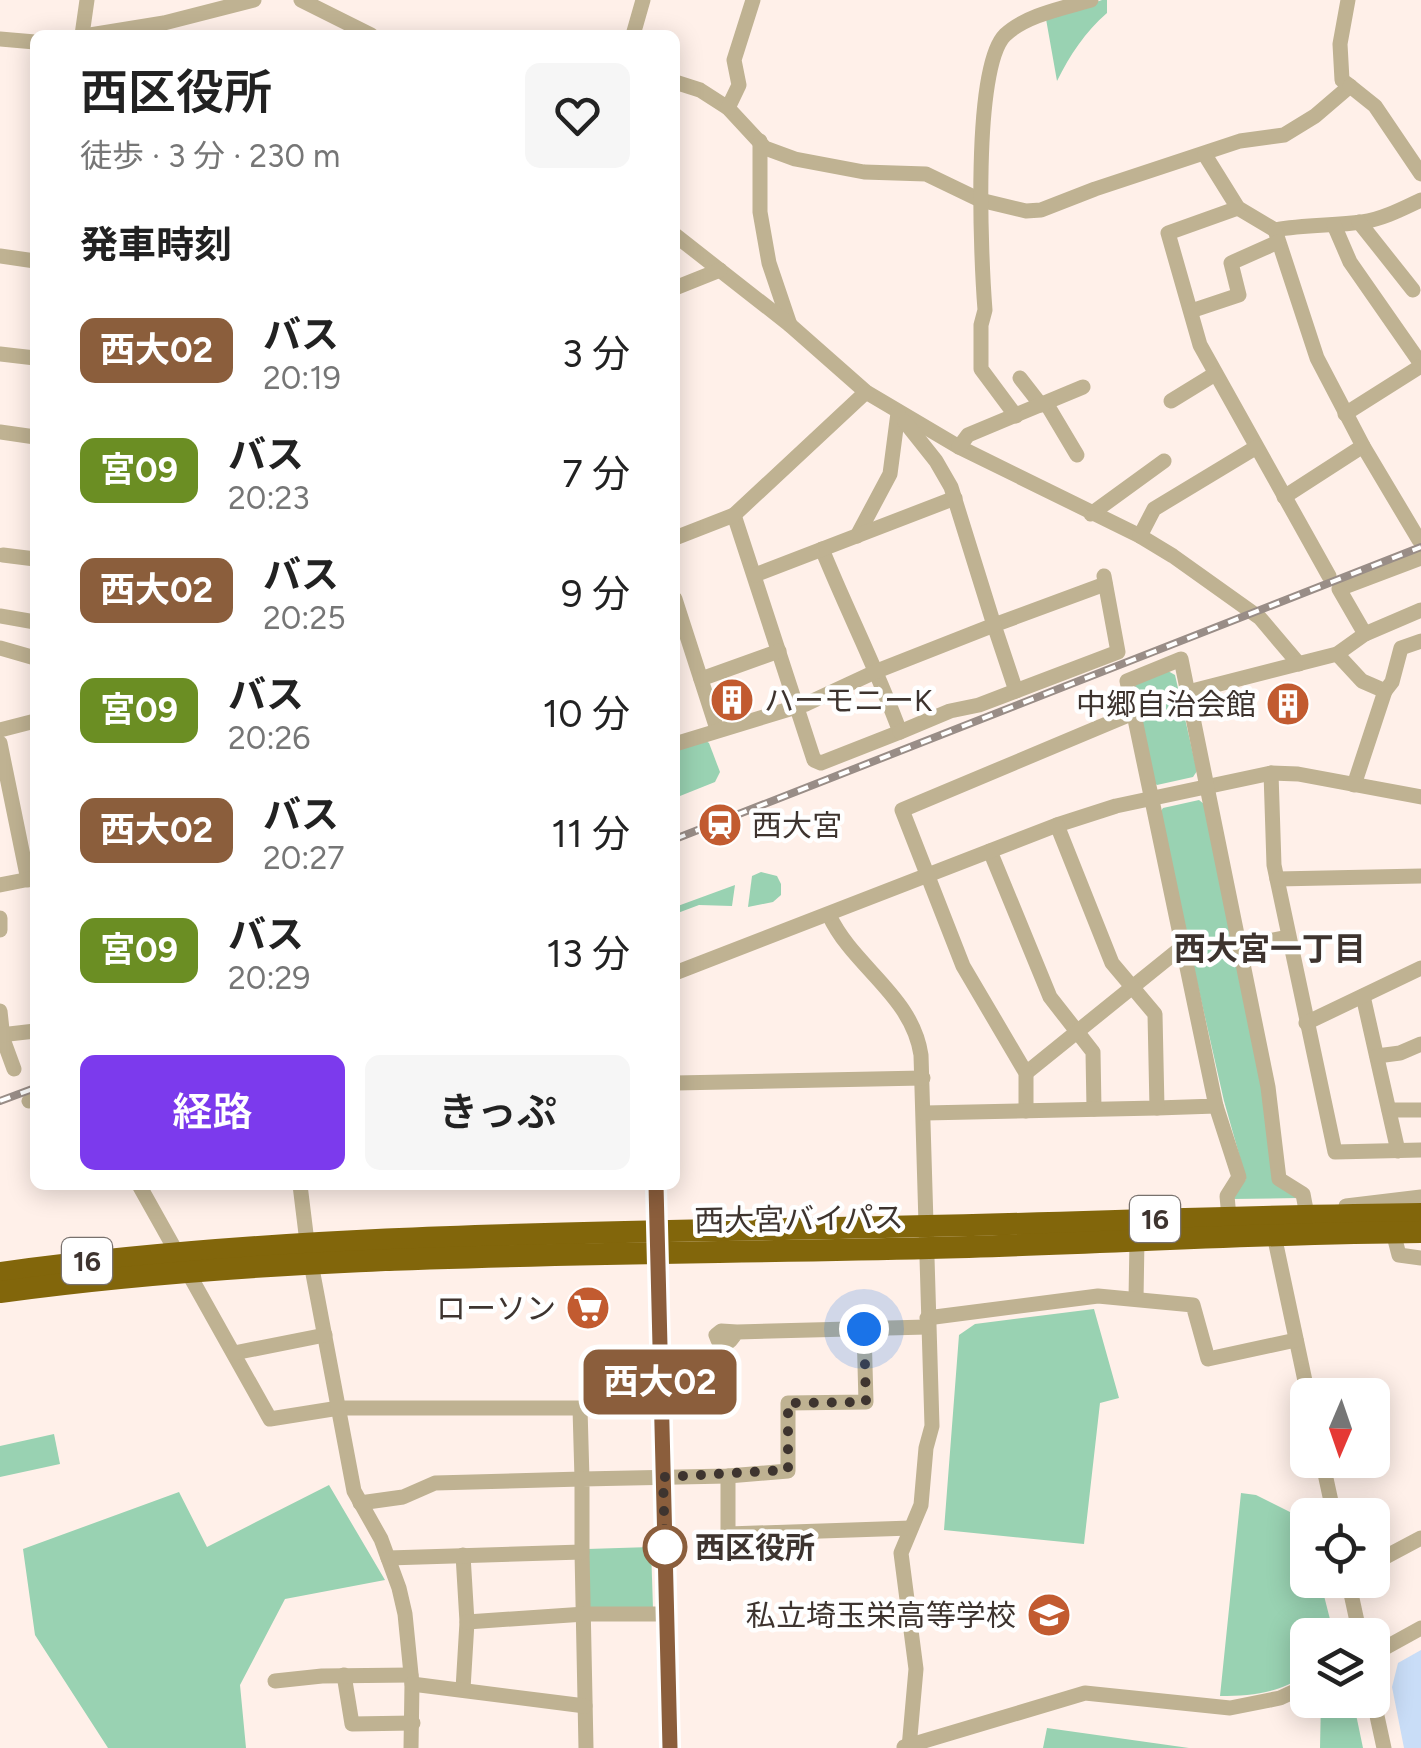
<!DOCTYPE html>
<html lang="ja">
<head>
<meta charset="utf-8">
<style>
  body { margin:0; font-family:Figtree,"Noto Sans JP",sans-serif; background:#f6f6f6; color:#222; height:100vh; display:flex; flex-direction:column; font-size:38px; white-space:nowrap }
  * { box-sizing:border-box; margin:0 }
  p { font-size:32px; color:#767676 }
  .icon { flex:none; width:55px; height:55px; fill:none; stroke:currentColor; stroke-width:2; stroke-linecap:round; stroke-linejoin:round }
  .map { position:relative; flex:1; overflow:hidden }
  .sheet { position:absolute; left:30px; top:30px; width:650px; height:1160px; display:flex; flex-direction:column; background:#fff; border-radius:15px; box-shadow:0 5px 25px #0003 }
  .sheet>* { flex:none }
  .badge { padding:0 20px; border-radius:15px; font-size:35px; line-height:65px }
  .needle { width:65px; rotate:182deg }
  .buttons { position:absolute; left:1290px; top:1378px; display:grid; gap:20px }
  .buttons a { display:grid; place-items:center; width:100px; height:100px; border-radius:15px; background:#fff; box-shadow:0 5px 25px #0003; font-size:50px }
  .you { position:absolute; width:50px; height:50px; margin:-25px; border:8px solid #fff; border-radius:50%; background:#1a73e8; box-shadow:0 0 0 15px #1a73e833 }
  .map>.badge { position:absolute; translate:-50% -50%; box-shadow:0 0 0 5px #fff }
  h2 { padding:0 50px; font-size:38px; line-height:90px }
  .round { display:grid; place-items:center; flex:none; width:105px; height:105px; border-radius:15px; background:#f6f6f6 }
  .overview { display:flex; align-items:center; justify-content:space-between; height:170px; padding:0 50px }
  h1 { font-size:48px; font-weight:600; line-height:75px }
  .button { display:flex; gap:20px; margin-top:auto; padding:20px 50px }
  .button a { flex:1; height:115px; border-radius:15px; background:#7c3aed; color:#fff; font-size:40px; font-weight:600; line-height:115px; text-align:center }
  .button a+a { background:#f6f6f6; color:#222 }
  ul { padding:0; list-style:none }
  li { display:flex; align-items:center; gap:30px; height:120px; padding:0 50px }
  li div { flex:1 }
  li b { display:block; font-size:38px }
  li em { font-style:normal }
  li .badge { min-width:110px; font-weight:700; text-align:center }
  .map>svg:first-child { display:block }
</style>
</head>
<body>
<div class="map">
<svg width="1421" height="1748" viewBox="0 0 1421 1748">
  <rect width="100%" height="100%" fill="#fff0e9"/>
  <g fill="#99d2b2">
    <path d="M1102,0H1107V13C1085,32 1070,55 1057,81L1046,19Z"/>
    <polygon points="1168,671 1175,675 1197,771 1193,777 1157,785 1151,780 1133,692 1136,683"/>
    <polygon points="703,739 709,743 720,772 715,782 675,798 675,749"/>
    <polygon points="1199,800 1204,804 1265,1092 1274,1181 1298,1198 1231,1199 1246,1179 1224,1101 1159,814 1163,808"/>
    <polygon points="761,872 777,876 781,884 781,895 773,902 748,907 752,876"/>
    <polygon points="735,885 732,906 699,905 675,914 675,907"/>
    <polygon points="1094,1309 1119,1398 1100,1403 1084,1544 944,1530 959,1335 975,1324"/>
    <polygon points="54,1434 60,1464 0,1477 0,1446"/>
    <polygon points="329,1485 385,1580 285,1599 240,1685 246,1748 108,1748 35,1635 23,1549 179,1492 207,1547"/>
    <path d="M1241,1493L1256,1495L1304,1519L1307,1532L1308,1580H1320L1334,1635H1308L1307,1674C1279,1693 1253,1696 1220,1696Z"/>
    <polygon points="651,1547 653,1609 588,1611 587,1549"/>
    <polygon points="1321,1700 1353,1700 1363,1748 1320,1748"/>
    <polygon points="1047,1728 1189,1748 1043,1748"/>
  </g>
  <polygon fill="#c9ddf7" points="1421,1650 1421,1748 1404,1748 1392,1687 1398,1663"/>
  <g fill="none" stroke-linecap="round" stroke-linejoin="round">
    <g stroke="#bfb292" stroke-width="15">
      <polyline points="301,0 371,35"/>
      <polyline points="82,35 87,0"/>
      <polyline points="90,35 164,23 254,0"/>
      <polyline points="633,35 643,0"/>
      <polyline points="0,39 35,42"/>
      <polyline points="675,82 700,90 728,108 765,148 795,159 864,172 926,174 980,200 1026,211 1041,210 1095,189 1240,141 1284,135 1315,116 1350,86 1342,80 1340,44 1348,0"/>
      <polyline points="1350,86 1375,106 1421,174"/>
      <polyline points="728,108 739,85 734,60 753,0"/>
      <polyline points="760,141 760,212 769,263 790,325"/>
      <path d="M1205,155L1238,208L1275,230C1305,224 1333,226 1362,222C1383,219 1402,209 1421,200"/>
      <polyline points="1238,208 1168,233 1200,345 1329,576"/>
      <polyline points="1359,222 1413,290"/>
      <polyline points="1334,225 1350,262 1421,364"/>
      <polyline points="1275,230 1317,358 1363,446 1419,540"/>
      <polyline points="675,235 790,325 866,392 959,447 1140,536 1173,556 1260,618 1299,664"/>
      <polyline points="0,256 35,261"/>
      <polyline points="675,288 720,270"/>
      <polyline points="1191,311 1239,295 1231,263 1278,242"/>
      <polyline points="0,354 35,358"/>
      <polyline points="1020,378 1041,405"/>
      <polyline points="1171,401 1215,374"/>
      <polyline points="1046,403 1077,455"/>
      <polyline points="1345,414 1421,366"/>
      <path d="M1016,416L981,369V325L985,310C981,260 972,68 1005,35C1026,15 1064,8 1091,0"/>
      <polyline points="0,432 35,437"/>
      <polyline points="959,447 968,435 1083,387"/>
      <polyline points="1284,497 1363,446"/>
      <polyline points="1091,514 1164,461"/>
      <path d="M734,515L814,760L821,763L900,732C877,669 847,611 822,549"/>
      <polyline points="857,536 890,474 898,413"/>
      <polyline points="1140,536 1154,509 1255,448"/>
      <polyline points="675,538 734,515 866,392"/>
      <polyline points="3,555 35,559"/>
      <polyline points="755,575 955,498"/>
      <polyline points="675,599 717,729"/>
      <polyline points="0,616 35,622"/>
      <polyline points="1365,634 1339,589 1421,558"/>
      <polyline points="0,648 35,658"/>
      <polyline points="1337,654 1362,681 1385,691 1392,682 1401,648 1421,641"/>
      <polyline points="701,679 779,651"/>
      <polyline points="1016,691 994,625 1105,584"/>
      <polyline points="1188,692 1337,654 1365,634 1421,610"/>
      <polyline points="0,730 35,721"/>
      <polyline points="900,732 950,711 979,705 1118,652 1104,576"/>
      <polyline points="0,743 28,880"/>
      <polyline points="675,744 806,704 877,671 994,625 951,487 936,461 905,422"/>
      <polyline points="1271,773 1274,865 1335,1152 1421,1150"/>
      <polyline points="1354,785 1385,691"/>
      <polyline points="990,851 1050,997 1093,1052 1094,1109"/>
      <polyline points="1277,879 1421,876"/>
      <polyline points="0,885 35,878"/>
      <path d="M829,915C853,967 912,995 921,1055L932,1426L926,1448L921,1505L901,1553L916,1669L909,1748"/>
      <polyline points="0,918 0,930"/>
      <polyline points="1238,947 1288,937"/>
      <polyline points="675,973 1057,825 1116,806 1271,773 1298,774 1421,797"/>
      <polyline points="1363,996 1398,1151"/>
      <polyline points="0,1011 3,1039 14,1069"/>
      <polyline points="1306,1023 1421,968"/>
      <polyline points="0,1035 35,1031"/>
      <polyline points="1377,1056 1400,1053 1421,1044"/>
      <polyline points="1026,1073 1182,947"/>
      <polyline points="675,1083 923,1078"/>
      <polyline points="29,1101 35,1099"/>
      <polyline points="1216,1106 1239,1177 1227,1196 1229,1217"/>
      <polyline points="1157,1108 1216,1106 1127,681 1181,659 1268,1087 1279,1179 1303,1194 1307,1215"/>
      <polyline points="1389,1110 1421,1110"/>
      <polyline points="1026,1111 1026,1073 963,966 902,810 1133,713"/>
      <polyline points="925,1113 1157,1108 1155,1014 1112,963 1057,825"/>
      <polyline points="139,1185 270,1419 339,1408 580,1408 582,1479 435,1483 403,1497 360,1503"/>
      <polyline points="300,1185 307,1242 354,1491 381,1539 399,1588 405,1614 412,1684 411,1748"/>
      <polyline points="656,1185 670,1748"/>
      <polyline points="1346,1206 1421,1197"/>
      <polyline points="1393,1232 1399,1255 1421,1258"/>
      <polyline points="1274,1235 1308,1395"/>
      <polyline points="1136,1299 1137,1240"/>
      <polyline points="927,1318 1098,1296 1193,1305 1208,1359 1296,1340"/>
      <polyline points="737,1332 721,1331 716,1335 718,1340 730,1341 737,1332 927,1327"/>
      <polyline points="234,1353 325,1335"/>
      <polyline points="1322,1460 1334,1515"/>
      <polyline points="728,1476 728,1534 911,1528"/>
      <polyline points="582,1552 586,1748"/>
      <polyline points="463,1555 467,1622 463,1689"/>
      <polyline points="388,1558 582,1552 582,1479 728,1476 788,1471 788,1403 866,1402 864,1329"/>
      <polyline points="1372,1564 1421,1538"/>
      <polyline points="1348,1580 1360,1635"/>
      <polyline points="467,1622 585,1614 666,1614"/>
      <polyline points="1372,1655 1421,1628"/>
      <polyline points="344,1675 352,1724 413,1723"/>
      <polyline points="275,1681 322,1676 411,1675"/>
      <polyline points="412,1684 585,1706"/>
      <polyline points="1372,1693 1384,1748"/>
      <polyline points="904,1747 1085,1693 1230,1708 1280,1698 1308,1685"/>
    </g>
    <g stroke="#82660b" stroke-width="22">
      <path d="M0,1273C278,1235 558,1233 838,1228C1033,1225 1227,1216 1421,1214"/>
      <path d="M0,1292C308,1250 619,1256 929,1248C1093,1244 1257,1233 1421,1232"/>
    </g>
    <defs>
      <g id="rail">
        <polyline points="675,839 1421,547"/>
        <polyline points="0,1101 35,1088"/>
      </g>
    </defs>
    <use href="#rail" stroke="#998d87" stroke-width="8"/>
    <use href="#rail" stroke="#fff" stroke-width="4" stroke-dasharray="11" stroke-linecap="butt"/>
  </g>
  <g fill="none" stroke-linecap="round" stroke-linejoin="round">
    <defs>
      <polyline id="line" points="656,1185 670,1748"/>
    </defs>
    <use href="#line" stroke="#fff" stroke-width="22"/>
    <use href="#line" stroke="#8b5e3c" stroke-width="15"/>
    <polyline stroke="#3e342f" stroke-width="10" stroke-dasharray="0 18" points="665,1547 663,1477 788,1470 788,1403 866,1402 864,1329"/>
  </g>
  <defs>
    <symbol id="building-disc" viewBox="-11 -11 22 22"><circle r="9.5" fill="#c25b30" stroke="#fff"/><path d="M-4-6H4V6H1V3H-1V6H-4ZM-2.5-4.3h1.7v1.8h-1.7ZM.8-4.3h1.7v1.8H.8ZM-2.5-1h1.7V.8h-1.7ZM.8-1h1.7V.8H.8Z" fill="#fff"/></symbol>
    <symbol id="station-disc" viewBox="-11 -11 22 22"><circle r="9.5" fill="#c25b30" stroke="#fff"/><path d="M-3-6H3Q5-6 5-4V2Q5 4 3 4L4.5 6H3L1.5 4h-3L-3 6H-4.5L-3 4Q-5 4-5 2V-4Q-5-6-3-6ZM-3.5-4v3h7v-3ZM-3.5 1v1.5H-2V1ZM2 1v1.5H3.5V1Z" fill="#fff"/></symbol>
    <symbol id="supermarket-disc" viewBox="-11 -11 22 22"><circle r="9.5" fill="#c25b30" stroke="#fff"/><path d="M-6-5.5h2.5l.6 2H6L4.5 2H-2.5L-4.4-4H-6ZM-1.5 3.2a1.3 1.3 0 1 0 .1 0ZM3 3.2a1.3 1.3 0 1 0 .1 0Z" fill="#fff"/></symbol>
    <symbol id="school-disc" viewBox="-11 -11 22 22"><circle r="9.5" fill="#c25b30" stroke="#fff"/><path d="M0-5L7-2L0 1L-7-2ZM-4 1L0 2.5L4 1V4Q0 6-4 4Z" fill="#fff"/></symbol>
  </defs>
  <g fill-rule="evenodd">
    <use href="#building-disc" x="707" y="675" width="50" height="50"/>
    <use href="#building-disc" x="1263" y="679" width="50" height="50"/>
    <use href="#station-disc" x="695" y="800" width="50" height="50"/>
    <use href="#supermarket-disc" x="563" y="1283" width="50" height="50"/>
    <use href="#school-disc" x="1024" y="1590" width="50" height="50"/>
  </g>
  <circle fill="#fff" stroke="#8b5e3c" stroke-width="5" cx="665" cy="1547" r="20"/>
  <g text-anchor="middle" dominant-baseline="central" stroke-width="9" stroke-linejoin="round" paint-order="stroke">
    <g fill="#fff" stroke="#78716d" stroke-width="2.5">
      <rect x="1130" y="1196" width="50" height="46" rx="8"/>
      <rect x="62" y="1238" width="50" height="46" rx="8"/>
    </g>
    <g font-size="28" font-weight="bold" fill="#3e342f">
      <text x="1155" y="1219">16</text>
      <text x="87" y="1261">16</text>
    </g>
    <g font-size="30" fill="#3e342f" stroke="#fff" text-anchor="end">
      <text x="764" y="700" text-anchor="start">ハーモニーK</text>
      <text x="1256" y="704">中郷自治会館</text>
      <text x="752" y="825" text-anchor="start">西大宮</text>
      <text x="556" y="1308">ローソン</text>
      <text x="1016" y="1615">私立埼玉栄高等学校</text>
    </g>
    <g font-size="30" fill="#3e342f" stroke="#fff">
      <text transform="translate(799 1219) rotate(-1)">西大宮バイパス</text>
    </g>
    <g font-size="30" font-weight="bold" fill="#3e342f" stroke="#fff" text-anchor="start">
      <text x="695" y="1547">西区役所</text>
    </g>
    <g font-size="32" font-weight="bold" fill="#3e342f" stroke="#fff">
      <text x="1270" y="949">西大宮一丁目</text>
    </g>
  </g>
</svg>
<div class="buttons">
<a><svg class="needle" viewBox="-14 -14 28 28"><path d="M0-13l5 13h-10z" fill="#e53935"/><path d="M0 13l5-13h-10z" fill="#767676"/></svg></a>
<a><svg class="icon" aria-label="locate" viewBox="0 0 24 24"><circle cx="12" cy="12" r="6"/><path d="M12 2v4M12 18v4M2 12h4M18 12h4"/></svg></a>
<a><svg class="icon" aria-label="layers" viewBox="0 0 24 24"><path d="M12 4l9 5-9 5-9-5zM3 14l9 5 9-5"/></svg></a>
</div>
<div class="you" style="left:864px;top:1329px"></div>
<b class="badge" style="left:660px;top:1382px;background:#8b5e3c;color:#fff">西大02</b>
<section class="sheet">
<div class="overview"><div><h1>西区役所</h1><p>徒歩 · 3 分 · 230 m</p></div><a class="round"><svg class="icon" aria-label="heart" viewBox="0 0 24 24"><path d="M12 20l-8-8c-3-5 5-10 8-4 3-6 11-1 8 4z"/></svg></a></div>
<h2>発車時刻</h2>
<ul>
<li><span class="badge" style="background:#8b5e3c;color:#fff">西大02</span><div><b>バス</b><p>20:19</p></div><em>3 分</em></li>
<li><span class="badge" style="background:#6b8e23;color:#fff">宮09</span><div><b>バス</b><p>20:23</p></div><em>7 分</em></li>
<li><span class="badge" style="background:#8b5e3c;color:#fff">西大02</span><div><b>バス</b><p>20:25</p></div><em>9 分</em></li>
<li><span class="badge" style="background:#6b8e23;color:#fff">宮09</span><div><b>バス</b><p>20:26</p></div><em>10 分</em></li>
<li><span class="badge" style="background:#8b5e3c;color:#fff">西大02</span><div><b>バス</b><p>20:27</p></div><em>11 分</em></li>
<li><span class="badge" style="background:#6b8e23;color:#fff">宮09</span><div><b>バス</b><p>20:29</p></div><em>13 分</em></li>
</ul>
<div class="button"><a>経路</a><a>きっぷ</a></div>
</section>
</div>
</body>
</html>
